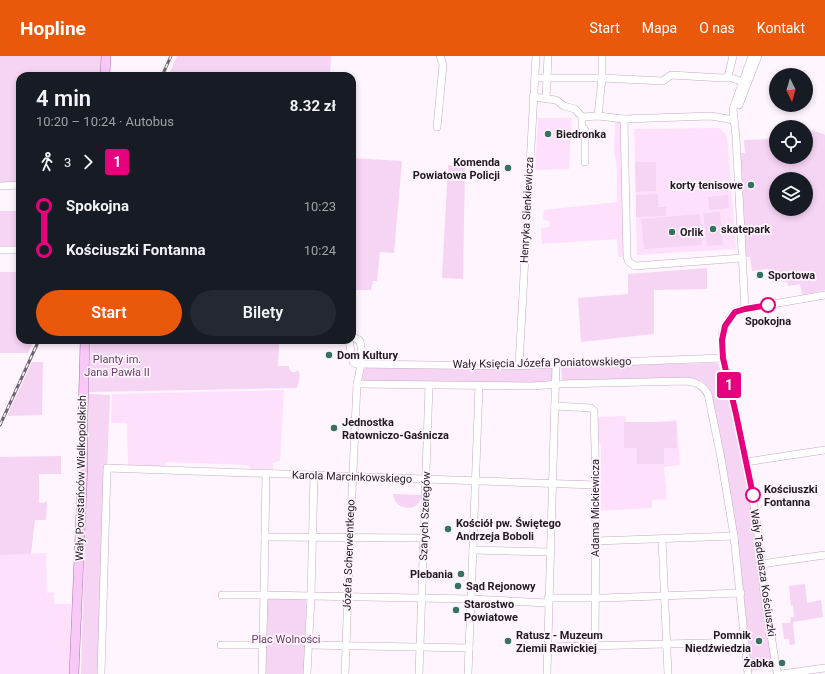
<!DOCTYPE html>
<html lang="pl">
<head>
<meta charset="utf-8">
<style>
  body { margin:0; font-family:Roboto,sans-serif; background:#242831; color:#f1f3f6; height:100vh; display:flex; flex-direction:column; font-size:15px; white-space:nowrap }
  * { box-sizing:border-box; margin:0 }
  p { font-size:13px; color:#9ea1a6 }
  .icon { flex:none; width:22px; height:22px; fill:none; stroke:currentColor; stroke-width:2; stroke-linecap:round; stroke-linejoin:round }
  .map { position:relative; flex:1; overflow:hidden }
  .drawer { position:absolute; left:16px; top:16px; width:340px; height:272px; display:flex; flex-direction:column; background:#171b24; border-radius:12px; box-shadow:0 2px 6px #0003 }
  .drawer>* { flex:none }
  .badge { padding:0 8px; border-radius:3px; font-size:14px; line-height:26px }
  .needle { width:26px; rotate:175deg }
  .buttons { position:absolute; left:769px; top:12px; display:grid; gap:8px }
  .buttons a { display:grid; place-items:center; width:44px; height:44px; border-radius:50%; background:#171b24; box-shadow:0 2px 6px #0003; font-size:20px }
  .map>.badge { position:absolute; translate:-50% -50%; box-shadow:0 0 0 2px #fff }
  .legs { display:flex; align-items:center; gap:6px; height:44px; padding:0 20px; font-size:13px }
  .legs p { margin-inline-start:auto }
  .headline { display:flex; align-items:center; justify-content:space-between; height:68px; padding:0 20px }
  h1 { font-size:22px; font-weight:600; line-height:30px }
  .cta { display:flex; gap:8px; margin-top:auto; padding:8px 20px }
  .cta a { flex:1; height:46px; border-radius:24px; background:#ea580c; color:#fff; font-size:16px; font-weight:600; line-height:46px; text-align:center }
  .cta a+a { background:#242831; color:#f1f3f6 }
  ul { padding:0 20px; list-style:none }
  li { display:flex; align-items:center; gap:14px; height:44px; font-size:15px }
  li i { display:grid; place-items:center; width:6px; height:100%; margin:0 5px; background:currentColor }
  li i::after { content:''; width:10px; height:10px; margin:-5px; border:3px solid; border-radius:50%; background:#171b24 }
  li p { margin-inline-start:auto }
  li:first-child i { background:linear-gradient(#0000 50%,currentColor 0) }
  li:last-child i { background:linear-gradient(currentColor 50%,#0000 0) }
  header { display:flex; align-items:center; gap:24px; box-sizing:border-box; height:56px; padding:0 20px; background:#ea580c; color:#fff }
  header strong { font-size:19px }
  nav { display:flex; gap:22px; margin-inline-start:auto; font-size:14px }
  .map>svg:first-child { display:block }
</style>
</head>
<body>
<header>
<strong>Hopline</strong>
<nav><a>Start</a><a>Mapa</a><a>O nas</a><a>Kontakt</a></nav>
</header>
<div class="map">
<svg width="825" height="618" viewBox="0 0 825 618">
  <rect width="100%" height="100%" fill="#fff5fe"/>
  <g fill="#fee0fc">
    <polygon points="536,62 572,62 569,113 535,114 538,63"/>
    <polygon points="615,66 623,66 627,201 618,201 617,183 542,188 541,172 550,171 549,165 543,164 544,154 617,146 617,111 614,96"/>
    <polygon points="720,72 727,80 736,193 637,199 634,73"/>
    <polygon points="284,334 280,405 273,407 273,413 250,413 249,409 166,406 165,411 128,409 127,367 111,367 112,338"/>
    <polygon points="624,360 626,362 626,366 655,366 677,364 680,409 664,411 667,443 652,444 652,452 598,455 598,411 601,406 601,392 598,381 598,361"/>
    <polygon points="46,497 47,537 54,536 54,548 71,548 69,618 0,618 0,499"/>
  </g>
  <g fill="#f6d4f4" fill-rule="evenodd">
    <polygon points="0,0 102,0 101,20 20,20 20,25 18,25 20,48 20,129 0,129"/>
    <polygon points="177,0 331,0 330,20 168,20"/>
    <path d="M806,73L815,75L825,79V234L802,239L800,228L788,230L787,226H783L769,217L768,213L752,215L750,201H746L740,97H745L744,84L768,83L776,80V101H806ZM776,123H806V153H776Z"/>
    <polygon points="352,102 402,105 394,197 380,196 377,225 373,225 371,234 352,234"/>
    <polygon points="635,106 656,106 656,135 636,136"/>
    <polygon points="448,109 465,110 463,223 442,222"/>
    <polygon points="658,138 658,151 666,151 666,160 636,161 636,139"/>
    <polygon points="728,139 729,152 709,154 708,141"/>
    <rect x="0" y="155" width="20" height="39"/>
    <polygon points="720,156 723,189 707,190 703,157"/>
    <polygon points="700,158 702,189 644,193 641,163"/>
    <polygon points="707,212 707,233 654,234 654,278 581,286 578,242 628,238 628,218"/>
    <polygon points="0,216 20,216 20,284 34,284 28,297 0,297"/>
    <polygon points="91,284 275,284 275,288 279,288 278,310 289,310 289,313 292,316 295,316 298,314 300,319 297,332 89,336"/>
    <polygon points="32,306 43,306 42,359 7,360"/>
    <path d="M718,307L734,359L749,436L773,611L751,615L735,480L710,333C704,325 699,323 690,322L562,325L561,310Z"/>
    <path d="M368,311H546L552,312C553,318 554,322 549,326L522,328L362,325L364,313Z"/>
    <polygon points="88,338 110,339 99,618 81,618 87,414"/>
    <polygon points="624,366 676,366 677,392 664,392 664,408 637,408 637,392 624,392"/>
    <polygon points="61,400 61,418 39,418 39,447 47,446 46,464 35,464 31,498 0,499 0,401"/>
    <path d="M393,438L422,439C419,457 395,456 393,438Z"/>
    <polygon points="805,528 807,547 821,544 823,561 793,566 795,588 790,589 789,583 784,583 782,567 790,567 791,561 794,561 793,549 791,550 789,530"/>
    <polygon points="269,542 306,543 306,545 305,618 265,618 267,545"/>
  </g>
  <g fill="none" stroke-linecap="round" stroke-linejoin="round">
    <defs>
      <g id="minor">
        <polyline points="728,21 733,0"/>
        <polyline points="535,22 602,22 663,25 671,19 723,22 728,21 747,27"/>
        <polyline points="533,41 556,44 564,50 575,53 582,61 598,60 624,63 711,60 734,64"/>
        <polyline points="546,42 548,0"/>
        <polyline points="739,49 758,0"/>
        <polyline points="598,60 602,22 602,0"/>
        <polyline points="582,61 582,71 585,74 585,106"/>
        <polyline points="624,63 627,201 629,206 635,210 742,202"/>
        <polyline points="437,71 443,9 440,0"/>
        <polyline points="0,130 20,129"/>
        <polyline points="0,194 20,194"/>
        <polyline points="745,253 736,81 733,53 752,0"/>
        <polyline points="349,284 353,306 356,308 508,310 723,302"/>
        <polyline points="519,309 536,0"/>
        <path d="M357,328L532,330L560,328L686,325C696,326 703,329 708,338L721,402L734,480L748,618"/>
        <polyline points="555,350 591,352 594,355 596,429 595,590"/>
        <polyline points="746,406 825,394"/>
        <polyline points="314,420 311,540 471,543 479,330"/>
        <polyline points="265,481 424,482"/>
        <polyline points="662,483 668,618"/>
        <polyline points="596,485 734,480"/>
        <polyline points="473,494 550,496"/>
        <polyline points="761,508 825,499"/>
        <polyline points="222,539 264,539 266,418"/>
        <polyline points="548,542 603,542 741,537"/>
        <polyline points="221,589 263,589"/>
        <polyline points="309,589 469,592"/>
        <polyline points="547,591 745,586"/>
        <polyline points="777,616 764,536 757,470 752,435 722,295 722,279 725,270 732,259 739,254 825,239"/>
        <polyline points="101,618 107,412 596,429"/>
        <polyline points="262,618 264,539 311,540 307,618"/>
        <path d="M345,618L350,482L357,328C360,313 364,301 360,285L352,280"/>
        <polyline points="419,618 429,330"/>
        <polyline points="468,618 471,543 548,547"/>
        <polyline points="547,618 556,308"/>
        <polyline points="782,618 825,612"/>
      </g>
      <g id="major">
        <polyline points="105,20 106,0"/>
        <polyline points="74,618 83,407 83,358 85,284"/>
      </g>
    </defs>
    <use href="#minor" stroke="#c3acc1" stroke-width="8"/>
    <use href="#major" stroke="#aa73a9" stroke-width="10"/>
    <use href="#minor" stroke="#fff" stroke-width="7"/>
    <use href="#major" stroke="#f8c8f7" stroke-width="9"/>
    <defs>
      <g id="rail">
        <polyline points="162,20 171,0"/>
        <polyline points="0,369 39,284"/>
      </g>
    </defs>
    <use href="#rail" stroke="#6c636c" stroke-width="3"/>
    <use href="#rail" stroke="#fff5fe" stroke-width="1.5" stroke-dasharray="4.5" stroke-linecap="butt"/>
  </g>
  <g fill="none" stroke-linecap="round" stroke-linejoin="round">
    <defs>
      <polyline id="line-1" points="753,439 736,358 723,302 722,284 725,270 735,256 745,253 768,249"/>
    </defs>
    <use href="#line-1" stroke="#fff" stroke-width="9"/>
    <use href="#line-1" stroke="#e6007e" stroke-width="6"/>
  </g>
  <g fill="#357360" stroke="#fff5fe" stroke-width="1.5">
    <circle cx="548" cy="78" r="4"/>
    <circle cx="508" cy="112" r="4"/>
    <circle cx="751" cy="129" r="4"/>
    <circle cx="713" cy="173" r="4"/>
    <circle cx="672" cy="176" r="4"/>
    <circle cx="760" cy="219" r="4"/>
    <circle cx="329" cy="299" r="4"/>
    <circle cx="334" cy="372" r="4"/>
    <circle cx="448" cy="473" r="4"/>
    <circle cx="461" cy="518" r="4"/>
    <circle cx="458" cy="530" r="4"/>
    <circle cx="456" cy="554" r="4"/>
    <circle cx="508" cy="585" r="4"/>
    <circle cx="759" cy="585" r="4"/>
    <circle cx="782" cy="607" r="4"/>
  </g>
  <g fill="#fff" stroke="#e6007e" stroke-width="2">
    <circle cx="768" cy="249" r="7"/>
    <circle cx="753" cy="439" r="7"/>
  </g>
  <g text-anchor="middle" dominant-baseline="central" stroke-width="3.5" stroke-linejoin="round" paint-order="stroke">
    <g font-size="11" font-weight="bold" fill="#221a22" stroke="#fff5fe" text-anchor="start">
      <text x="556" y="78">Biedronka</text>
      <text x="500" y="106" text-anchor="end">Komenda<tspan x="500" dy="13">Powiatowa Policji</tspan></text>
      <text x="743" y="129" text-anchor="end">korty tenisowe</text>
      <text x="721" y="173">skatepark</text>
      <text x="680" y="176">Orlik</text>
      <text x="768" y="219">Sportowa</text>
      <text x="337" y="299">Dom Kultury</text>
      <text x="342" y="366">Jednostka<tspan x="342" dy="13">Ratowniczo-Gaśnicza</tspan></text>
      <text x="456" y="467">Kościół pw. Świętego<tspan x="456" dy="13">Andrzeja Boboli</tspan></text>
      <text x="453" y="518" text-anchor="end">Plebania</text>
      <text x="466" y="530">Sąd Rejonowy</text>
      <text x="464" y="548">Starostwo<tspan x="464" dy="13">Powiatowe</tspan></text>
      <text x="516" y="579">Ratusz - Muzeum<tspan x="516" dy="13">Ziemii Rawickiej</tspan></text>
      <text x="751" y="579" text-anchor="end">Pomnik<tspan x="751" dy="13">Niedźwiedzia</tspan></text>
      <text x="774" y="607" text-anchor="end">Żabka</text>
    </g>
    <g font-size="11" fill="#221a22" stroke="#fff5fe">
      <text transform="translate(527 154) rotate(-87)">Henryka Sienkiewicza</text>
      <text transform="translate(542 307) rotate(-1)">Wały Księcia Józefa Poniatowskiego</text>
      <text transform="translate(352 421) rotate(2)">Karola Marcinkowskiego</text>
      <text transform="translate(81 422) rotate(-89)">Wały Powstańców Wielkopolskich</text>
      <text transform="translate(595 452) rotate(-90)">Adama Mickiewicza</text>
      <text transform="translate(425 460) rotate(-88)">Szarych Szeregów</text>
      <text transform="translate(349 499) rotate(-88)">Józefa Scherwentkego</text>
      <text transform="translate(763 517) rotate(82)">Wały Tadeusza Kościuszki</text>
    </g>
    <g font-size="11" font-weight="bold" fill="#221a22" stroke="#fff5fe">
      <text x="768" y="265">Spokojna</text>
      <text x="764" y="433" text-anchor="start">Kościuszki<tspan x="764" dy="13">Fontanna</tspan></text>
    </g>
    <g font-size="11" fill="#6b3c6a" stroke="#fff5fe">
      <text x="117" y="303">Planty im.<tspan x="117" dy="13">Jana Pawła II</tspan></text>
      <text x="286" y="583">Plac Wolności</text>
    </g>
  </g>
</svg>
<div class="buttons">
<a><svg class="needle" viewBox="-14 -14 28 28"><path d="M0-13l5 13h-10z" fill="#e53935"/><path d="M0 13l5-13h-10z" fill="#9ea1a6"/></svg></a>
<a><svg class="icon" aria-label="locate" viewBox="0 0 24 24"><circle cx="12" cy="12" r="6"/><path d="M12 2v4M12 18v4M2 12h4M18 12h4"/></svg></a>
<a><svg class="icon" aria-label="layers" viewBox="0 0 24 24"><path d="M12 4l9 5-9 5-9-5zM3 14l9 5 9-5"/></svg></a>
</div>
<b class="badge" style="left:729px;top:329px;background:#e6007e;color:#fff">1</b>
<section class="drawer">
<div class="headline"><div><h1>4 min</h1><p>10:20 – 10:24 · Autobus</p></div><b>8.32 zł</b></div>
<div class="legs"><svg class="icon" aria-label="walk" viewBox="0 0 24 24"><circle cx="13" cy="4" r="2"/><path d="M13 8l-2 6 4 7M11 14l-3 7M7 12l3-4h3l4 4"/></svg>3<svg class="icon" aria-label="forward" viewBox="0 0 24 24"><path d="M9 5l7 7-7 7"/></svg><b class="badge" style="background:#e6007e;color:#fff">1</b></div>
<ul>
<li><i style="color:#e6007e"></i><b>Spokojna</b><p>10:23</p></li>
<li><i style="color:#e6007e"></i><b>Kościuszki Fontanna</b><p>10:24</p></li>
</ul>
<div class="cta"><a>Start</a><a>Bilety</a></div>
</section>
</div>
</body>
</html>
